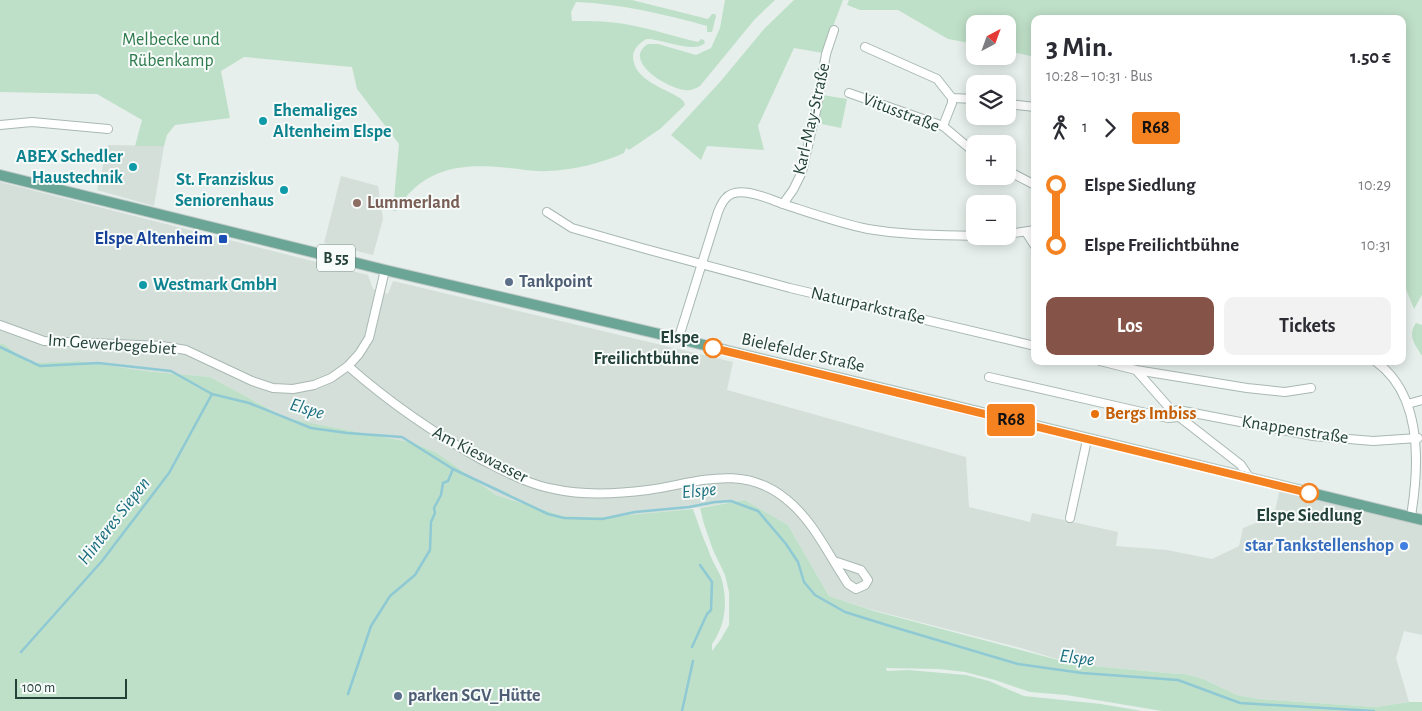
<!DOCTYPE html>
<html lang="de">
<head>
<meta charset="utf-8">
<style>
  body { margin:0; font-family:"Alegreya Sans",sans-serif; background:#f2f2f3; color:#2b2b33; height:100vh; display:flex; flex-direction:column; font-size:19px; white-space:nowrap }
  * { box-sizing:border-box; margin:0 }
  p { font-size:16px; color:#7c7c81 }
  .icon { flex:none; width:28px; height:28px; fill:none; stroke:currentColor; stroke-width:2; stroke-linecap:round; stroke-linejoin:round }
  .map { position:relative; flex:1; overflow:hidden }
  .side { position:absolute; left:1031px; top:15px; width:375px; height:350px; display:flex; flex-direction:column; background:#fff; border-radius:10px; box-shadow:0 2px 12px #0003 }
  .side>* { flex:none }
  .badge { padding:0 10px; border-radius:4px; font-size:18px; line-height:32px }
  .needle { width:32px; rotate:41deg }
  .tools { position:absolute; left:966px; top:15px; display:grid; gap:10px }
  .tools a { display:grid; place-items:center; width:50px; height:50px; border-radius:10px; background:#fff; box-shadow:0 2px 12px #0003; font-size:25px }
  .scale { position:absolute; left:15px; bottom:12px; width:112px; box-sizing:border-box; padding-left:5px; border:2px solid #24423a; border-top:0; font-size:14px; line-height:18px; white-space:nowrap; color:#24423a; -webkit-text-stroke:4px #f7fbf9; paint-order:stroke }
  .map>.badge { position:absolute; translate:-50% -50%; box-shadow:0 0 0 2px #fff }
  .legs { display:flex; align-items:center; gap:8px; height:55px; padding:0 15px; font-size:16px }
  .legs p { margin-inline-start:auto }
  .head { display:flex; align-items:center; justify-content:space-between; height:85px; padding:0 15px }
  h1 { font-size:28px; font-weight:600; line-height:38px }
  .cta { display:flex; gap:10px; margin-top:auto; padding:10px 15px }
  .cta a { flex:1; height:58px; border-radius:10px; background:#855347; color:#fff; font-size:20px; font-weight:600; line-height:58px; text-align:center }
  .cta a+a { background:#f2f2f3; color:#2b2b33 }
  ul { padding:0 15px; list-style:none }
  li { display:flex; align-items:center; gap:18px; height:60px; font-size:19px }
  li i { display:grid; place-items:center; width:8px; height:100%; margin:0 6px; background:currentColor }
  li i::after { content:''; width:12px; height:12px; margin:-6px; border:4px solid; border-radius:50%; background:#fff }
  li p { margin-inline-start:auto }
  li:first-child i { background:linear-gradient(#0000 50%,currentColor 0) }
  li:last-child i { background:linear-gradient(currentColor 50%,#0000 0) }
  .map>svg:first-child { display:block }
</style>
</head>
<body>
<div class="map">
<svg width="1422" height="711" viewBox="0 0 1422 711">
  <rect width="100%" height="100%" fill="#e6efeb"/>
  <g fill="#d4dfda">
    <polygon points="108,145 164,146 154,206 97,190"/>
    <polygon points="341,176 378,186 383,219 373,255 324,243"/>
    <polygon points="0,182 368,275 373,289 388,294 393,281 733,362 727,390 966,457 969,507 1030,522 1032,513 1118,532 1116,546 1167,550 1212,559 1239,546 1243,528 1274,516 1280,488 1422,525 1422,635 1404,631 1396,658 1409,702 1375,707 1259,699 1237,695 1203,679 1185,674 1167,673 1073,664 1021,648 869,609 829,596 788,525 745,500 682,510 606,517 563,516 496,495 437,453 414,443 286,418 210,377 145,371 79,361 29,363 4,344 0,344"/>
  </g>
  <g fill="#bfe0c8">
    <path d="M0,0H632L708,19L712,14H715L716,16L712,32H707V26C664,14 621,4 576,2L571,12L572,21C592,21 611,21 630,25C653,29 675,37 698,42L701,39L704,40L705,43C695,54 662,39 647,39C640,42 633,49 633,57C634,80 664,88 680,98L684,102L685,105L660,129L629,150L626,148L624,153C599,164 574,170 547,171C534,172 521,169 509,168C461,163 423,167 396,211H393L399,144L357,89L352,67L244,57L221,71L230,118L175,125L167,135L164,146H135L142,120L97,94L0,92Z"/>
    <path d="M725,0H775L755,19L700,86C695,89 690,91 685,90C669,89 621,61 648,44H658L696,55L711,48L720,28Z"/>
    <polygon points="794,0 843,0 823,53 794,48 758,126 764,150 707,146 701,160 671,135 720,82 764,29"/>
    <polygon points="849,0 1422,0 1422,295 1414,309 1402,279 1402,19 1035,19 1035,57 1008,51 1008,24 975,24 975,44 948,39 898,10 860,10 847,5"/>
    <polygon points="823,95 847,99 841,128 817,123"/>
    <path d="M1416,323L1422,325V356C1415,344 1407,336 1416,323Z"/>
    <path d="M0,344H4L29,363L79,361L145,371L210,377L286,418L414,443L437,453L496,495L563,516L606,517L693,509C698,523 702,536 708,549C711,559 717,568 721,577C728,600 726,625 712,644V651L721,639L729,625V592L725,575L713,550L704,524L700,508L745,500L788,525L829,596L874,611L1073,664L1167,673L1185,674L1203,679L1237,695L1259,699L1375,707L1409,702H1422V711H1162L1066,695L1030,692L995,680L965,672L939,669L886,668L887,671L908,670L966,675L989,681L1024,696L1101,704L1142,711H0Z"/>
  </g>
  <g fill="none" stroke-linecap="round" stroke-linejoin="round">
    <g stroke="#8ec9d4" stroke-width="2.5">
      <polyline points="0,347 40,366 98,363 171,371 212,394 249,403 311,428 347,433 402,437 453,469 548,514 564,518 602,519 635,512 689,507 715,502 731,501 758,511 786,544 798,562 804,582 815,595 845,612 890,626 1018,664 1082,673 1178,680 1240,703 1374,711"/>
      <polyline points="692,647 707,614 711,610 712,582 700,565"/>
      <polyline points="21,652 102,561 169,473 212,394"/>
      <polyline points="348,694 371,626 390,596 415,575 430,550 431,522 435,513 434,508 441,495 443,483 448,481 453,469"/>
      <polyline points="682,711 693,661"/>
    </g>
    <defs>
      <g id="minor">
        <polyline points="865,47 937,79 952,98 975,99"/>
        <polyline points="849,93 943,126 975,153"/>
        <polyline points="1008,104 1035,107"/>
        <polyline points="0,125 32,122 108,129"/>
        <polyline points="943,126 952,103 952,98"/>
        <polyline points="1008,171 1035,185"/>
        <path d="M783,204C811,213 839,223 868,229C903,235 940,235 975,236"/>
        <polyline points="547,212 572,228 642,248 790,288 1035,346"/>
        <polyline points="1026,232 1035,246"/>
        <polyline points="1008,234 1035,230"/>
        <polyline points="0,325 44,341 162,346 186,350 252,381 273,388 293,389 314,385 331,378 348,366 359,354 369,338 385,270"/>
        <path d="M678,340L718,212C720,207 722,202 726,198C738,184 769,199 783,204L793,190L802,172L816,111L826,54L834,30"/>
        <polyline points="1100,361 1136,370 1247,388 1285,392 1311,388"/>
        <path d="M1375,361C1422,394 1420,462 1411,516"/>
        <path d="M348,366C390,403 435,434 484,461C506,472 530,485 554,489C585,496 617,494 648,490C697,483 742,463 786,499C813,520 829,556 848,584L856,589L865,585L868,580L861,570L834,561"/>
        <polyline points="1136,370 1173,412 1241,465 1249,477"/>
        <polyline points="989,377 1168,418 1179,417"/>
        <polyline points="1411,403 1422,400"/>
        <polyline points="1173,412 1178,410 1313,436 1373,441 1418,438"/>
        <polyline points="1070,518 1087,440"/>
      </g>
      <polyline id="major" points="0,175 385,270 655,333 1422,520"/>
    </defs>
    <use href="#minor" stroke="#a8b8b2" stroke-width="10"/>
    <use href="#major" stroke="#c2cac8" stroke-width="12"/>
    <use href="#minor" stroke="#fff" stroke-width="8"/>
    <use href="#major" stroke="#6aa596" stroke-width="10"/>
  </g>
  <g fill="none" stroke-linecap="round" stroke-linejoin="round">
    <defs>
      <polyline id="line-1" points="713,348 1309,493"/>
    </defs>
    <use href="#line-1" stroke="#fff" stroke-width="11"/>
    <use href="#line-1" stroke="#f58220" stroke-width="8"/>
  </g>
  <g fill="#0f9aa8" stroke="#f7fbf9" stroke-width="2">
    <circle cx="263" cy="121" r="5"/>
    <circle cx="133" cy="167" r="5"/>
    <circle cx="284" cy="190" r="5"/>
    <circle cx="143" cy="285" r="5"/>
  </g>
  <circle fill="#8d6e63" stroke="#f7fbf9" stroke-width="2" cx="357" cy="203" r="5"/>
  <rect fill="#1a4fb4" stroke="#f7fbf9" stroke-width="2" x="218" y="234" width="10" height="10" rx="2.5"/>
  <g fill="#5c6f8a" stroke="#f7fbf9" stroke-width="2">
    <circle cx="509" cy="282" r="5"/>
    <circle cx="398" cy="696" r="5"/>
  </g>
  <g fill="#fff" stroke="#f58220" stroke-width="2.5">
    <circle cx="713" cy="348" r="9"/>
    <circle cx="1309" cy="493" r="9"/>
  </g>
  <circle fill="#e8710a" stroke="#f7fbf9" stroke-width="2" cx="1095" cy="414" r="5"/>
  <circle fill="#3f7fe0" stroke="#f7fbf9" stroke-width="2" cx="1404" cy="546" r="5"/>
  <g text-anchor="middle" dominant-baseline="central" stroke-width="4" stroke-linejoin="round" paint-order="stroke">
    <rect fill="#f7fbf9" stroke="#637a73" stroke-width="1" x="317" y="244.5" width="38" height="27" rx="4"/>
    <g font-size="16" font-weight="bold" fill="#24423a">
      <text x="336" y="258">B 55</text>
    </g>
    <g font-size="18" fill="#2d7a4b" stroke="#f7fbf9">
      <text x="171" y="40">Melbecke und<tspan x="171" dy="21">Rübenkamp</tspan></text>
    </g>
    <g font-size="18" font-weight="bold" fill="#0d838f" stroke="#f7fbf9" text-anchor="start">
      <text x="273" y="111">Ehemaliges<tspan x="273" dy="21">Altenheim Elspe</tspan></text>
      <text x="123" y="157" text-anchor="end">ABEX Schedler<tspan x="123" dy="21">Haustechnik</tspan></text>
      <text x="274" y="180" text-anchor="end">St. Franziskus<tspan x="274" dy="21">Seniorenhaus</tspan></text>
      <text x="153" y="285">Westmark GmbH</text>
    </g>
    <g font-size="18" fill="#24423a" stroke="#f7fbf9">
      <text transform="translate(901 113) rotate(21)">Vitusstraße</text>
      <text transform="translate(812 119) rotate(-77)">Karl-May-Straße</text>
      <text transform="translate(868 306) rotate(13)">Naturparkstraße</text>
      <text transform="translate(112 345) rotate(4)">Im Gewerbegebiet</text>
      <text transform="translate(803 353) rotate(13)">Bielefelder Straße</text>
      <text transform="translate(1295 430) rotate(9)">Knappenstraße</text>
      <text transform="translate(480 455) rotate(27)">Am Kieswasser</text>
    </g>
    <g font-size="18" font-weight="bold" fill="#785e54" stroke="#f7fbf9" text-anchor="start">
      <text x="367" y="203">Lummerland</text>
    </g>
    <g font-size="18" font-weight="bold" fill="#164399" stroke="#f7fbf9" text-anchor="end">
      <text x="213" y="239">Elspe Altenheim</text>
    </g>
    <g font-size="18" font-weight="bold" fill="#4e5e75" stroke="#f7fbf9" text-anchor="start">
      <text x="519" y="282">Tankpoint</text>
      <text x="408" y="696">parken SGV_Hütte</text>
    </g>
    <g font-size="18" font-weight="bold" fill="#24423a" stroke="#f7fbf9" text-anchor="end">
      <text x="699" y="338">Elspe<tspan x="699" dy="21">Freilichtbühne</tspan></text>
      <text x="1309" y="516" text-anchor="middle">Elspe Siedlung</text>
    </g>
    <g font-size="18" font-weight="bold" fill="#c56008" stroke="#f7fbf9" text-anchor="start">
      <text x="1105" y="414">Bergs Imbiss</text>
    </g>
    <g font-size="18" font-weight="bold" fill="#366cbe" stroke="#f7fbf9" text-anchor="end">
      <text x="1394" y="546">star Tankstellenshop</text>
    </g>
    <g font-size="19" font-style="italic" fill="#1c6f80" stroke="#f7fbf9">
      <text transform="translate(307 409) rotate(17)">Elspe</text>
      <text transform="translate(699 491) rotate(-6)">Elspe</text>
      <text transform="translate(114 521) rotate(-52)">Hinteres Siepen</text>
      <text transform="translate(1077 658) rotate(7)">Elspe</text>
    </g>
  </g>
</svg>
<div class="tools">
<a><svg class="needle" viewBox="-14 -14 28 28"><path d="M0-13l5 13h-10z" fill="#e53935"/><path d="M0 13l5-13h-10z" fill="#7c7c81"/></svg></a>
<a><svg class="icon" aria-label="layers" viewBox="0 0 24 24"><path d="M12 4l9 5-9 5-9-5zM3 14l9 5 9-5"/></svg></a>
<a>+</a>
<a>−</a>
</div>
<div class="scale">100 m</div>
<b class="badge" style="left:1011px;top:420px;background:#f58220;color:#111">R68</b>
<section class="side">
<div class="head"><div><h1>3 Min.</h1><p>10:28 – 10:31 · Bus</p></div><b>1.50 €</b></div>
<div class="legs"><svg class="icon" aria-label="walk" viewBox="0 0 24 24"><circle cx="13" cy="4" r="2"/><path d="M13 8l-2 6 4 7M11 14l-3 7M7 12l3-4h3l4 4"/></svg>1<svg class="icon" aria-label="forward" viewBox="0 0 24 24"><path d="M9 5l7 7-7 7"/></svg><b class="badge" style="background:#f58220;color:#111">R68</b></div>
<ul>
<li><i style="color:#f58220"></i><b>Elspe Siedlung</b><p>10:29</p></li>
<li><i style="color:#f58220"></i><b>Elspe Freilichtbühne</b><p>10:31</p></li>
</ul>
<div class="cta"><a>Los</a><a>Tickets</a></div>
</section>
</div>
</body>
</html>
